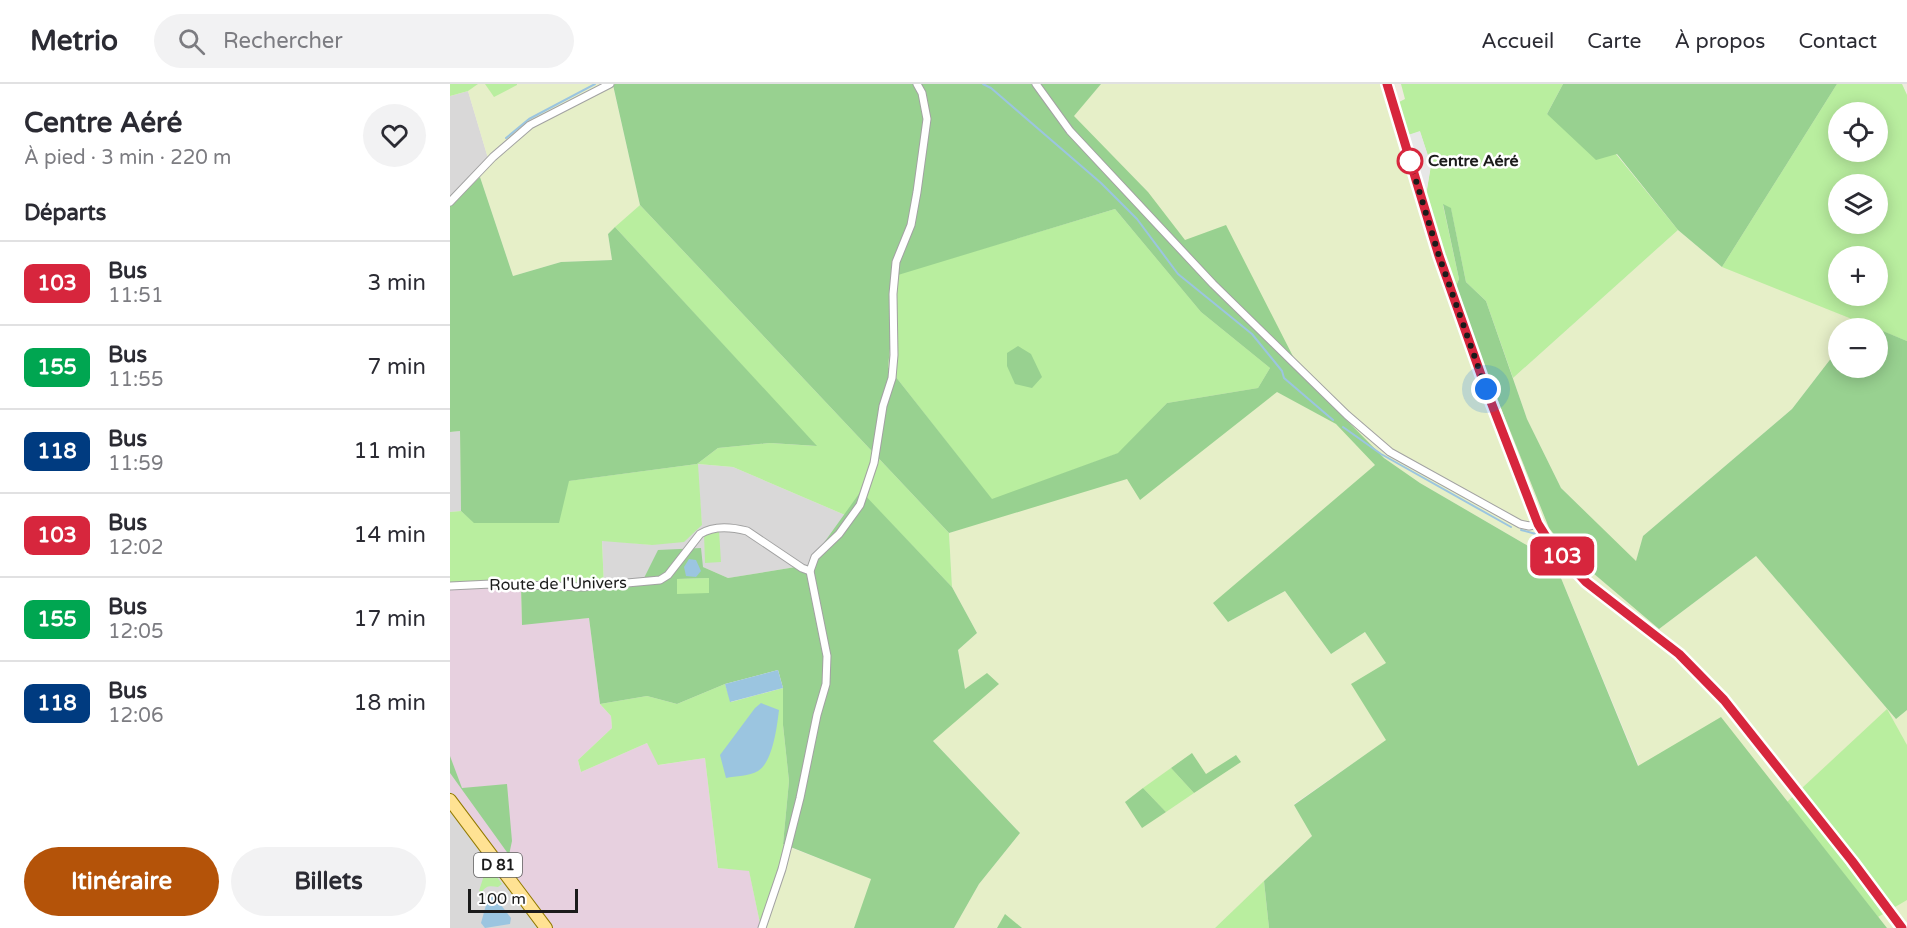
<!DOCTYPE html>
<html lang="fr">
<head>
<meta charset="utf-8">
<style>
  body { margin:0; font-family:"Varela Round",sans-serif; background:#f2f2f3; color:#2b2b33; height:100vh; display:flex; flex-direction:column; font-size:22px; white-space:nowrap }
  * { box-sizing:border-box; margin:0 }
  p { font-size:20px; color:#7c7c81 }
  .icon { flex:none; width:33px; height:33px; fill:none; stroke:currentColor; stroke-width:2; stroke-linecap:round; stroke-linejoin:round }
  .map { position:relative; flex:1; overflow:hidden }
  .panel { display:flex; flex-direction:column; background:#fff; width:450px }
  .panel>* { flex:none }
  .badge { padding:0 12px; border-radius:9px; font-size:21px; line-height:39px }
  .tools { position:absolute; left:1378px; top:18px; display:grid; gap:12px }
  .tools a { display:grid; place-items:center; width:60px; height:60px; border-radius:50%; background:#fff; box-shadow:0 3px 15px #0003; font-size:30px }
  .scale { position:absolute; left:18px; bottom:15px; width:110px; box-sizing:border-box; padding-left:6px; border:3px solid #1b1b1b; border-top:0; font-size:16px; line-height:21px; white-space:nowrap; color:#1b1b1b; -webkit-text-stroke:4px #fff; paint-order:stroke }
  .you { position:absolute; width:30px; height:30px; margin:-15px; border:4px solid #fff; border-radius:50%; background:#1a73e8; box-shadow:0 0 0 9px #1a73e833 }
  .map>.badge { position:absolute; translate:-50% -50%; box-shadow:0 0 0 3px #fff }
  h2 { padding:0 24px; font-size:22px; line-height:54px }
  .round { display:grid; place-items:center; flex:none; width:63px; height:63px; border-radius:32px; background:#f2f2f3 }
  .head { display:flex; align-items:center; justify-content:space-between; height:102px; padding:0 24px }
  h1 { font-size:28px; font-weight:700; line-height:45px }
  .button { display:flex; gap:12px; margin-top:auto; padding:12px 24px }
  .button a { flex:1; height:69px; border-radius:36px; background:#b45309; color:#fff; font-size:24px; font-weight:700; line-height:69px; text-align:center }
  .button a+a { background:#f2f2f3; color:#2b2b33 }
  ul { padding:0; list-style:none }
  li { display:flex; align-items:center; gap:18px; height:84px; padding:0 24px; border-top:2px solid #e1e1e2 }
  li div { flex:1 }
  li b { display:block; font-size:22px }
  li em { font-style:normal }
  li .badge { min-width:66px; font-weight:700; text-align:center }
  header { display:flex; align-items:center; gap:36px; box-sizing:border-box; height:84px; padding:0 30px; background:#fff; border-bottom:2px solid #e1e1e2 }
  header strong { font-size:28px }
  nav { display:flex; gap:33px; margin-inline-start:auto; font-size:21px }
  .search { width:420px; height:54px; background:#f2f2f3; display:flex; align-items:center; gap:15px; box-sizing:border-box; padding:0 21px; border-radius:33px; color:#7c7c81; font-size:22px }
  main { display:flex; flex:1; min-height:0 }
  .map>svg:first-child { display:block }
</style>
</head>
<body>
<header>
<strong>Metrio</strong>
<div class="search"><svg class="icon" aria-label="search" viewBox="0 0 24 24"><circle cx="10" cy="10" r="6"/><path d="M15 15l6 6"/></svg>Rechercher</div>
<nav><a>Accueil</a><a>Carte</a><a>À propos</a><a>Contact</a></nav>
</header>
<main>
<section class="panel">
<div class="head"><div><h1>Centre Aéré</h1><p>À pied · 3 min · 220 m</p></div><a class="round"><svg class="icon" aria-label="heart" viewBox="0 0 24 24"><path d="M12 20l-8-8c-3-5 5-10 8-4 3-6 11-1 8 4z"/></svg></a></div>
<h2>Départs</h2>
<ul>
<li><span class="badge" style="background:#d7263d;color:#fff">103</span><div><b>Bus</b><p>11:51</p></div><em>3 min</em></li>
<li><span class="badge" style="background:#00a651;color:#fff">155</span><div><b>Bus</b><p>11:55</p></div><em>7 min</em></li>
<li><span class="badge" style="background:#003b80;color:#fff">118</span><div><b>Bus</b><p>11:59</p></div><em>11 min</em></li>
<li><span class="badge" style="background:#d7263d;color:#fff">103</span><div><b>Bus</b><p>12:02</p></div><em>14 min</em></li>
<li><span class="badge" style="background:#00a651;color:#fff">155</span><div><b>Bus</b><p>12:05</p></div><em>17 min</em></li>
<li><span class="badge" style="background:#003b80;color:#fff">118</span><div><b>Bus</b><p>12:06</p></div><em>18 min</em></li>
</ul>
<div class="button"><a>Itinéraire</a><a>Billets</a></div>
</section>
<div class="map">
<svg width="1457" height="844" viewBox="0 0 1457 844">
  <rect width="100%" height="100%" fill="#eeebdf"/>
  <g fill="#d9d8d8">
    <polygon points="18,7 40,81 30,93 0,122 0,12"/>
    <polygon points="10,347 11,427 0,428 0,348"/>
    <polygon points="247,380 283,383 395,431 358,481 278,494 253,483 191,500 154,504 152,456 202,461 252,441"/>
    <polygon points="0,707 53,779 102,844 0,844"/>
  </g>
  <polygon fill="#e7d0df" points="13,503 71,503 72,540 139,534 150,620 161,632 162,644 128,676 131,688 197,659 209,681 255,674 268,784 299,786 311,844 102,844 0,707 0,504"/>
  <g fill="#e6efc8" fill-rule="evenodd">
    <polygon points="0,0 165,0 163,2 190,121 158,150 162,176 111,178 63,192 30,93 40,81 18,7 0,12"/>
    <polygon points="651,0 945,0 949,18 953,66 1004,207 1099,444 1117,467 1209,545 1306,472 1446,635 1457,626 1457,844 1437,844 1393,790 1189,682 1104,477 970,399 934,374 778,538 835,507 881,570 915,548 937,579 937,656 844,720 862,752 765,844 504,844 529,800 570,749 483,657 515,605 508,566 527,549 502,503 499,449 554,431 698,108 623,32"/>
    <path d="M1387,0H1452L1457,11V257L1410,237L1404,244H1389V264L1342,325L1193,452L1186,478L1111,404L1077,335L1063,294L1228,146L1272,183ZM1389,28H1428V68H1389ZM1389,100H1428V140H1389ZM1389,172H1428V212H1389Z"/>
    <polygon points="339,763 422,795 404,844 311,844"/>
  </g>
  <g fill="#b9ee9f" fill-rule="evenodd">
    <polygon points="0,0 28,0 18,7 0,12"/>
    <polygon points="35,0 67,0 67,1 44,13"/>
    <polygon points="951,0 1113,0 1097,30 1166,70 1228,146 1063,294 1036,217 1016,198 1001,125 993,121 1009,195 1004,207 974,123 981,81 970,48 952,53 949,18 955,15"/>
    <path d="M1387,0H1452L1457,11V257L1272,183ZM1389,28H1428V68H1389ZM1389,100H1428V140H1389ZM1389,172H1428V212H1389Z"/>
    <polygon points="190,121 499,449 502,503 411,408 395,431 283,383 248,380 252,441 234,458 202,461 152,457 154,504 143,506 71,503 0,504 0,428 11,427 25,439 118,397 247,380 268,364 320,359 366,362 165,143"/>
    <polygon points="665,125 751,228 820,284 808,304 717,319 669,369 542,416 438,283 448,190"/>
    <polygon points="269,446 271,478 255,479 254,450"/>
    <polygon points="259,494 260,510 227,511 226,495"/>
    <polygon points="275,600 281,618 333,604 333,641 339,697 333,760 339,763 311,844 299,787 268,784 255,674 208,681 197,659 131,688 128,676 162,644 161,632 150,620 197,612 227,620"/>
    <polygon points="1437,625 1457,661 1457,816 1428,833 1337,718"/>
    <polygon points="721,684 744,709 716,728 693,704"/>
    <path d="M37,779L52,800L48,803C41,802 36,801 32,808L29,807L35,788L33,782Z"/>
    <polygon points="814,797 819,844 765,844"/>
  </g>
  <g fill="#98d190" fill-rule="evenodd">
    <path d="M165,0H651L624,32L698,108L735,156L776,141L853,292L934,374L970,399L1104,477L1188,682L1271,633L1437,844H819L814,797L862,752L844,721L936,656L901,600L936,579L915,548L881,570L835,507L778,538L763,519L925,381L886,340L827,308L690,416L677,395L499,449L190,121L163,1ZM665,125L751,228L820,284L808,304L717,319L668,369L542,415L438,283L448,191Z"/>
    <polygon points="1113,0 1387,0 1272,183 1228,146 1167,70 1146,76 1097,30"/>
    <polygon points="30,93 63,192 111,178 162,176 158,150 165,143 367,362 320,359 268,364 247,380 119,397 109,439 24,439 11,427 10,347 0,348 0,122"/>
    <polygon points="993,120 1001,124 1016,198 1036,217 1077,335 1111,404 1186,477 1193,452 1342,325 1389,264 1389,284 1428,284 1428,245 1457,257 1457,626 1446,635 1306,472 1209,545 1117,467 1099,444 1004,207 1009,195"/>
    <polygon points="568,262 581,270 592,293 582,304 565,300 557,282 557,269"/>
    <path d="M411,407L502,503L527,549L508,566L515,605L537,589L549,600L483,657L570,749L529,800L504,844H404L421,795L333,760L339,697L333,641V604L328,586L275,600L227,620L197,612L150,620L139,534L72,541L71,503L143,506L191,500L208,466L251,464L253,483L278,494L358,481ZM259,494V509L227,510V495Z"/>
    <polygon points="742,669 756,690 786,671 791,678 744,709 721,684"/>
    <polygon points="0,672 12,704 57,700 62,757 59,771 0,689"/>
    <polygon points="693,704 716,728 692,744 675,718"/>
    <polygon points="555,830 572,844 547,844"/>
  </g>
  <polygon fill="#e7e7e7" points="970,47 981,81 974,123 952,53"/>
  <g fill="#9bc5e0">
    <polygon points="239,475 246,476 251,487 246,493 236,492 234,483"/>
    <polygon points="328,586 333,604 280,618 275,600"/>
    <path d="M311,619L329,626C327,642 323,678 308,687C299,692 286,692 276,694L270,671L305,624Z"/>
    <polygon points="44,812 61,834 60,840 35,844 31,839 38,814"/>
  </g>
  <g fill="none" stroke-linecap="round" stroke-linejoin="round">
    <g stroke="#9bc5e0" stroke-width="2">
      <polyline points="533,0 541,4 651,99 687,135 728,190 802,250 832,287 834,294 883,336"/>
      <polyline points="56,54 79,35 145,0"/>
      <polyline points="893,343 931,370 1061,443"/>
      <polyline points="1071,446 1086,450 1116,483"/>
      <polyline points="1122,490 1132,501 1140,505"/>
      <path d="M1188,534C1237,563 1270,605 1305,649"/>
      <polyline points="1440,822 1457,844"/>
    </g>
    <defs>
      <g id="minor">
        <polyline points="586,0 620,47 763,200 897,331 940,368 1070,440 1079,442 1088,440"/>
        <polyline points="937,0 989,173 1036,305 1088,440 1100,459 1136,498 1229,570 1274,616 1402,777 1452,844"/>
        <polyline points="0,118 43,73 80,41 160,0"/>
        <path d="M0,502L41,500L133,503L210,496L218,491L250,450C264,441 282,443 297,447L352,484L360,487"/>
        <polyline points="312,844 332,785 350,714 367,631 376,600 377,572 360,487 365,473 389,450 410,421 424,379 433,322 442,294 444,271 443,210 446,178 461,141 467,108 477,35 472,9 467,0"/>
      </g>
      <polyline id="primary" points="0,716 96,844"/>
    </defs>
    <use href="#minor" stroke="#a2a2a2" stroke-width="9"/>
    <use href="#primary" stroke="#927a00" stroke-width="14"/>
    <use href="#minor" stroke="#fff" stroke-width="7"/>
    <use href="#primary" stroke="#ffe293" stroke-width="12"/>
  </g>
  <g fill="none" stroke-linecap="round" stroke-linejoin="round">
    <defs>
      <polyline id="line" points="937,0 989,172 1036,305 1088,440 1100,459 1136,498 1229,570 1274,616 1402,777 1452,844"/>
    </defs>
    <use href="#line" stroke="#fff" stroke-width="14"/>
    <use href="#line" stroke="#d7263d" stroke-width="9"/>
    <polyline stroke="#1b1b1b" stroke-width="6" stroke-dasharray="0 10.8" points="960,77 989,172 1036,305"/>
  </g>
  <circle fill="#fff" stroke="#d7263d" stroke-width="3" cx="960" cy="77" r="12"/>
  <g text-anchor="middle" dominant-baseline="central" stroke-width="5" stroke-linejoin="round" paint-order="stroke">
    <rect fill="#fff" stroke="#5f5f5f" stroke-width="1.5" x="24" y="769" width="48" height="24" rx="4.5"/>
    <g font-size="15" font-weight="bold" fill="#1b1b1b">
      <text x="48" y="781">D 81</text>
    </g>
    <g font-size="16" font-weight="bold" fill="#1b1b1b" stroke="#fff" text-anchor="start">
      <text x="978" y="77">Centre Aéré</text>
    </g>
    <g font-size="16" fill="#1b1b1b" stroke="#fff">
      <text transform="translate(108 500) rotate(-1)">Route de l'Univers</text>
    </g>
  </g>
</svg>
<div class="tools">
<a><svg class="icon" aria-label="locate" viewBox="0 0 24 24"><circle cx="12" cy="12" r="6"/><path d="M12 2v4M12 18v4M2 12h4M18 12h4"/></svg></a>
<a><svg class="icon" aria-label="layers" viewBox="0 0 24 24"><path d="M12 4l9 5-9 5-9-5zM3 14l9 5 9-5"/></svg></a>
<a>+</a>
<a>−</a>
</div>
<div class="scale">100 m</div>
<div class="you" style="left:1036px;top:305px"></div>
<b class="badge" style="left:1112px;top:472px;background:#d7263d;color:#fff">103</b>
</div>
</main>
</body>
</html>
